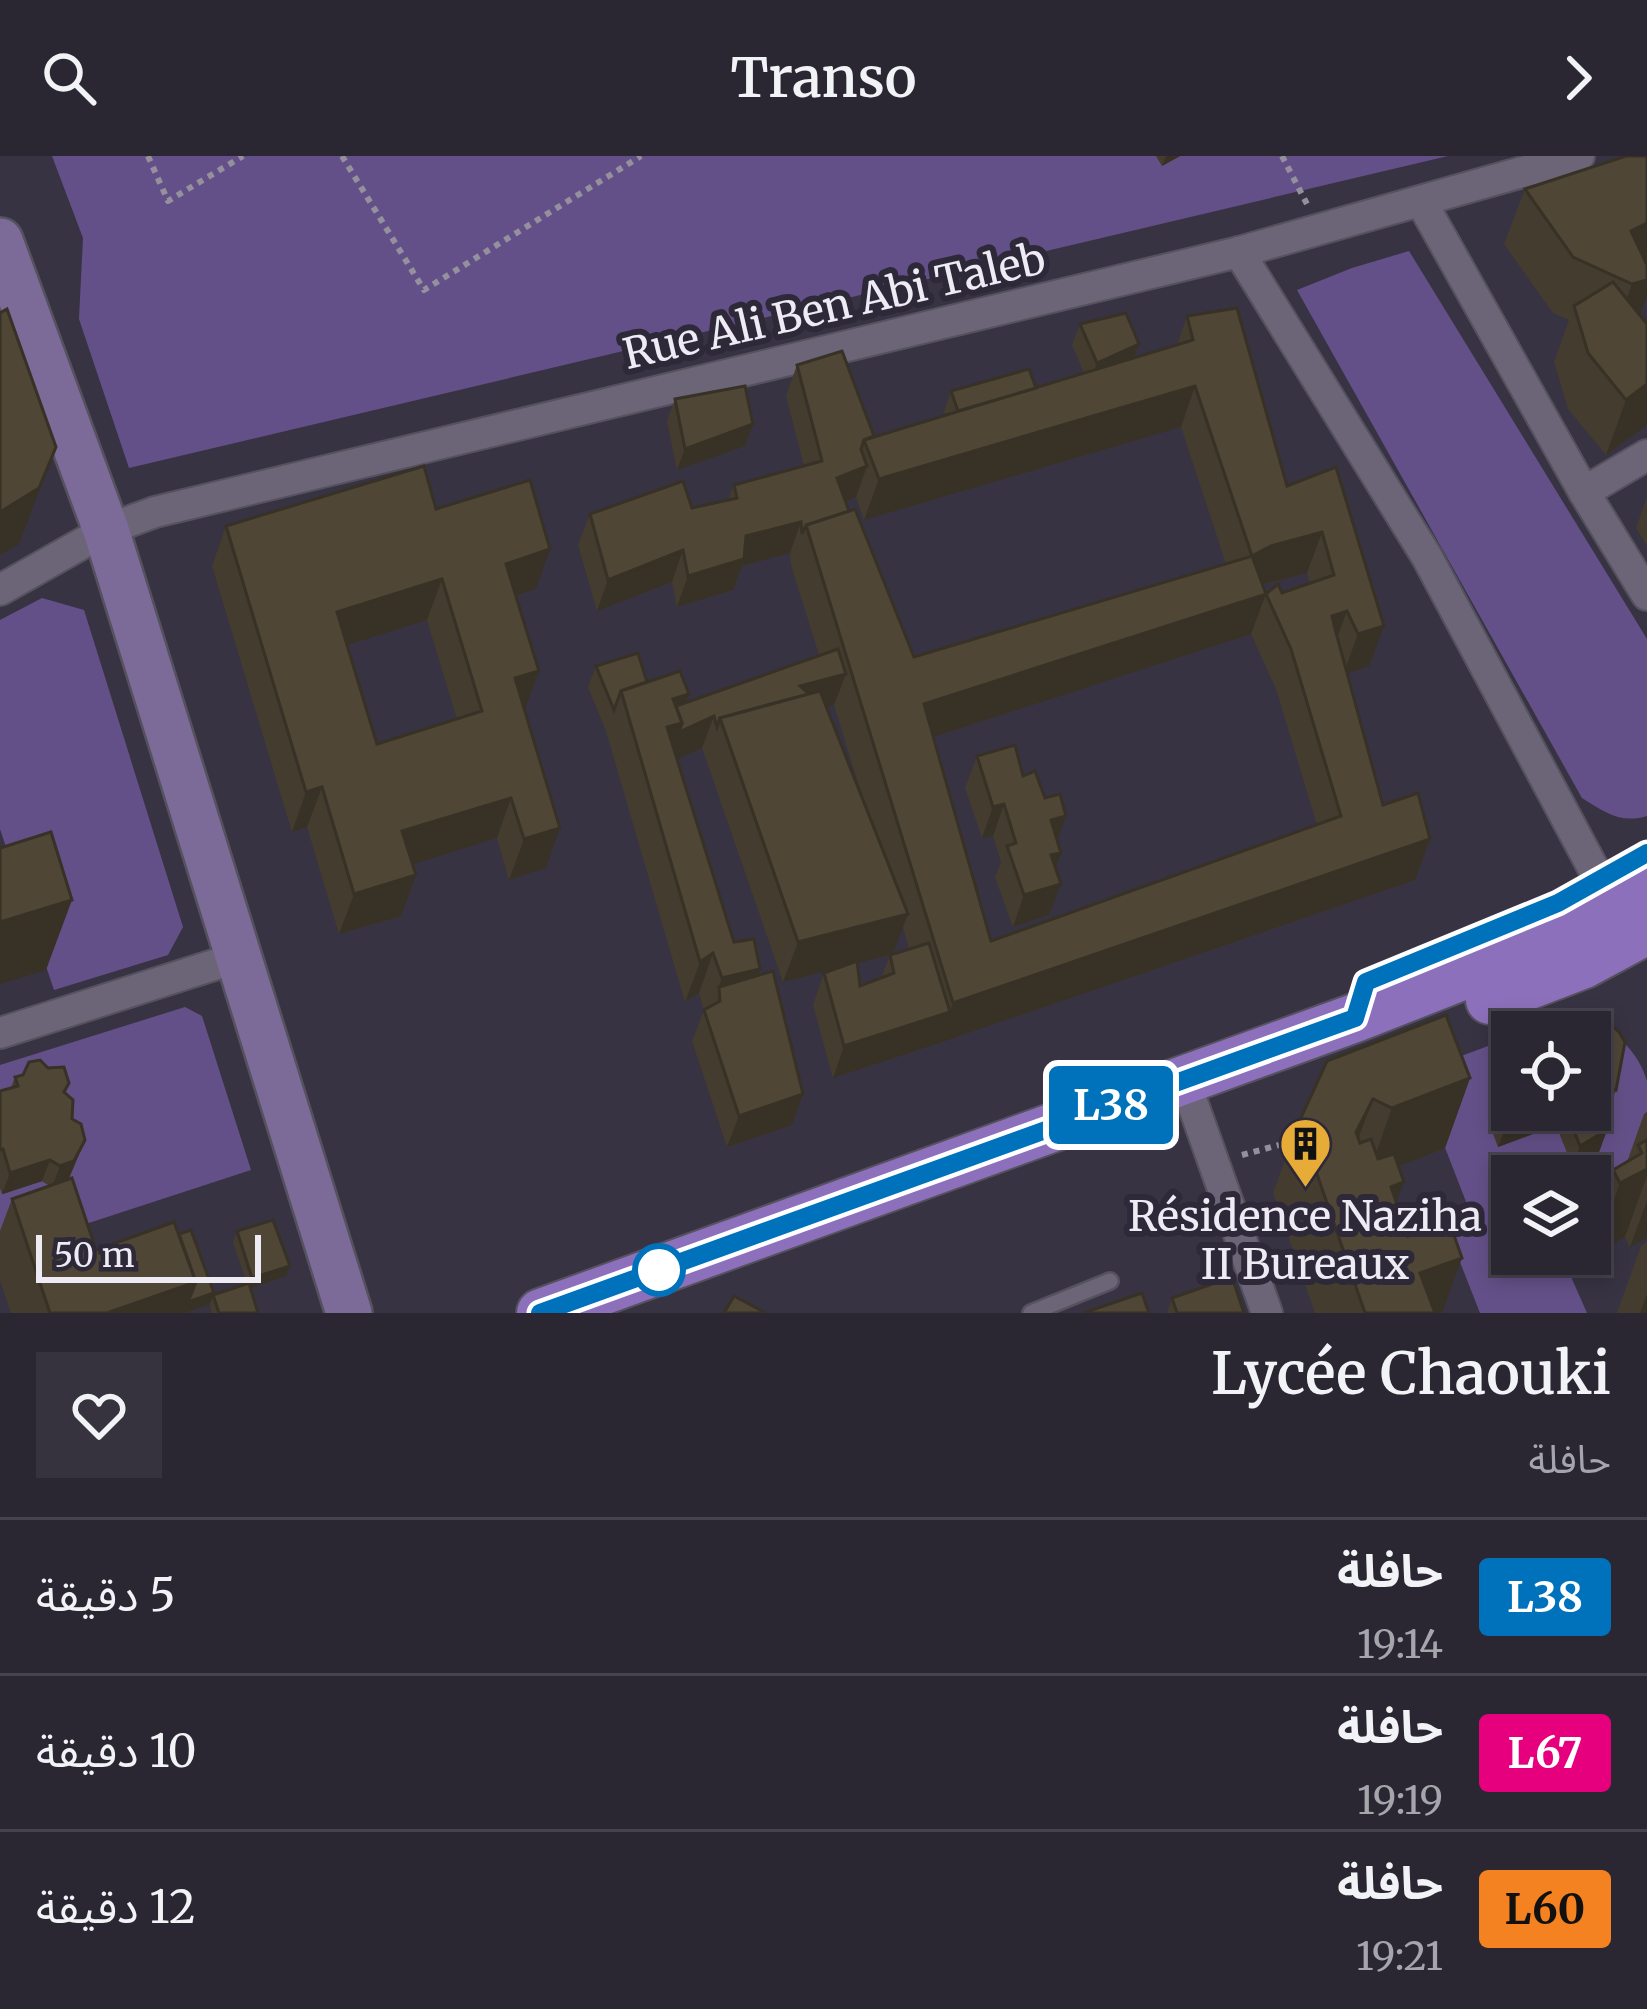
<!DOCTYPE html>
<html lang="ar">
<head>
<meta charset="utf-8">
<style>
  body { margin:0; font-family:Merriweather,"Noto Sans Arabic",serif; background:#36323e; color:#f1f3f6; direction:rtl; height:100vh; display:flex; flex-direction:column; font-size:45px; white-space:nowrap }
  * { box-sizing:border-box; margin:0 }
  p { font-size:39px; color:#a5a5ac }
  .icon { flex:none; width:66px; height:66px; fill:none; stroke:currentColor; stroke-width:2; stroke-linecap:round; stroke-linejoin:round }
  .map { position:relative; height:1157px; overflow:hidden; direction:ltr }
  .details { display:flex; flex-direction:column; background:#2a2632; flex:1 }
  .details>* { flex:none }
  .badge { padding:0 24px; border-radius:9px; font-size:42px; line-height:78px }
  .buttons { position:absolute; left:1491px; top:855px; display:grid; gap:24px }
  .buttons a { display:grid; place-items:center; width:120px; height:120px; border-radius:0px; background:#2a2632; box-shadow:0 6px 18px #0003,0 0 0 3px #46434d; font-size:60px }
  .scale { position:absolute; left:36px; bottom:30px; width:225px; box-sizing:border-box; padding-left:12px; border:6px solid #eeebf5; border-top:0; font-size:33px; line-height:42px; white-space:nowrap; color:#eeebf5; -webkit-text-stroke:9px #2e2938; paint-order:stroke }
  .map>.badge { position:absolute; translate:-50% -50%; box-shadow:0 0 0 6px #fff }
  .round { display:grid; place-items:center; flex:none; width:126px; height:126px; border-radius:0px; background:#36323e }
  .summary { display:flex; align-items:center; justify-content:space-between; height:204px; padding:0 36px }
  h1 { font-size:57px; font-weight:600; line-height:90px }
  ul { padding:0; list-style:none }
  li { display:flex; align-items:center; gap:36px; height:156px; padding:0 36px; border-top:3px solid #46434d }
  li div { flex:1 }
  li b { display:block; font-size:45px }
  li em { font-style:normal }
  li .badge { min-width:132px; font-weight:700; text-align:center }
  header { display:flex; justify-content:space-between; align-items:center; height:156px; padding:0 36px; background:#2a2632; font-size:54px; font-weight:600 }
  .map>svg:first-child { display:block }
</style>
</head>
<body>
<header><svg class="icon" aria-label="forward" viewBox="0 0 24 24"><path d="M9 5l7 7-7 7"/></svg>Transo<svg class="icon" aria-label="search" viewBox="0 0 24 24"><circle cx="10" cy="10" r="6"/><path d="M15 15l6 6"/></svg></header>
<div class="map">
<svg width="1647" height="1157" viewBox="0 0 1647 1157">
  <rect width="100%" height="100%" fill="#383343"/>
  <g fill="#645088">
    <polygon points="52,0 1448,0 129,312 79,163 83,82"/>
    <path d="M1409,95L1647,483V660C1621,668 1604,656 1582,642L1297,134L1352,112Z"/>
    <polygon points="42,442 84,454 183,771 168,799 54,834 0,673 0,464"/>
    <polygon points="185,851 202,860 251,1014 0,1096 0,1032 3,1038 42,1025 52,1031 0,954 0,909"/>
    <path d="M1586,867C1614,870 1639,897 1647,925C1647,950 1647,986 1647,1013L1590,1045V1020H1512V1098H1561L1587,1157H1480L1458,1101L1429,1073L1470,1056L1416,917L1512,881V925L1503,958L1489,964L1498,990L1532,978L1534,954H1550L1573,1011L1590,954V876H1566Z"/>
  </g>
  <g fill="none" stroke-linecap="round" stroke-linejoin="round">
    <defs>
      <polyline id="lane" points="1031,1157 1110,1125"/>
      <g id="street">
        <polyline points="1422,47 1584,336 1647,439"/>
        <polyline points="1239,96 1427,401 1600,725"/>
        <polyline points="1584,336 1647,299"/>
        <polyline points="0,434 106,374 155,356 1239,96 1579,0"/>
        <polyline points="0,877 239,801"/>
        <polyline points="1184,923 1267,1157"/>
      </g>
      <polyline id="secondary" points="0,85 106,374 349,1157"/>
      <g id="primary">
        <polyline points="1490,844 1584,808 1647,774"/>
        <polyline points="541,1157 1355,862 1571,777 1647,735"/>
      </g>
    </defs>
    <use href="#lane" stroke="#55515e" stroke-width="20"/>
    <use href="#street" stroke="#55515e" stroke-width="34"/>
    <use href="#secondary" stroke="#55515e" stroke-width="50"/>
    <use href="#primary" stroke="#55515e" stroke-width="52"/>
    <g stroke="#94909d" stroke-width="6" stroke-dasharray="6 6" stroke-linecap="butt">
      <polyline points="148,0 168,45 243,0"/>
      <polyline points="342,0 424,134 641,0"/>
      <polyline points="1282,0 1308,50"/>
      <polyline points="1242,999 1279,989"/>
    </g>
    <use href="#lane" stroke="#6b6577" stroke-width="15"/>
    <use href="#street" stroke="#6b6577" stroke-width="30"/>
    <use href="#secondary" stroke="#7c6b99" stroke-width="45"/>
    <use href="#primary" stroke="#8d70bb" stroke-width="48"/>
  </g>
  <g fill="#443c2e" fill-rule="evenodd">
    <polygon points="1156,0 1180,0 1162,10"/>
    <polygon points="1647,0 1647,140 1639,161 1647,168 1647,269 1606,299 1568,253 1554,206 1569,164 1553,157 1504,88 1525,33"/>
    <path d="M1187,160L1287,330L1336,311L1369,510L1347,517L1383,649L1430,683L1415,724L939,887L833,922L813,849L824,817L839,812L783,826L702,592L677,603L734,786L760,813L757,820L803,938L792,969L727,991L692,885L704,854L699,837L685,846L606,575L588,531L596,510L647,526L686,547L819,499L791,409L790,397L742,410L733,434L677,451L672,426L597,455L578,389L590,358L692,352L728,344L734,329L804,310L786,240L797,209L874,280L945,259L944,256L951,235L1036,232L1084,217L1072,189L1080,168L1133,202L1177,189ZM1181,271L1226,408L914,501L846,345L856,341L864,364ZM1307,417L1310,427L1282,437L1266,438L1263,429ZM1251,478L1276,533L1317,669L991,785L933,581ZM834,549L857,624L867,655L826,551ZM903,771L909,793L893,798ZM890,799L881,822L860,830L857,807Z"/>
    <polygon points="675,243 753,268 745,290 677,314 667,265"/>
    <polygon points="1647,341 1647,390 1636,372"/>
    <path d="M436,353L536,433L516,440L539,515L525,554L546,712L509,724L497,682L412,708L401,760L339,778L307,671L292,676L212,410L226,370ZM427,464L457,563L377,588L347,489Z"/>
    <polygon points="977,600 1023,620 1045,642 1066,660 1057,684 1055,713 1061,728 1049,759 1013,771 995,721 1001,706 993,680 982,682 965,632"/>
    <polygon points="1590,876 1616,934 1608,955 1599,954 1607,974 1599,996 1573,1011 1550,954 1590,954"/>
    <polygon points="1512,898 1512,954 1543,954 1533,978 1498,991 1488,964 1496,941 1493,932 1504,901"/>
    <polygon points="1327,905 1470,922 1445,992 1399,1010 1397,1047 1408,1080 1442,1157 1315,1157 1273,1037 1299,966"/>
    <polygon points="48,912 69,927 65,937 72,963 85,984 68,1024 96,1094 179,1078 214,1137 213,1139 247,1128 233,1086 237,1075 286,1120 250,1132 258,1157 211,1157 210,1148 185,1157 11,1157 0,1124 0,1075 12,1043 50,1030 42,1025 2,1038 0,1032 0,935 11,932 15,921"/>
    <polygon points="1647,956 1647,1082 1630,1091 1625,1081 1595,1098 1590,1090 1590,1076 1613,1014 1627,1006 1644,958"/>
    <polygon points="1647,1086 1647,1157 1617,1157 1641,1090"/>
    <polygon points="1172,1142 1244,1157 1167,1157"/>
  </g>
  <g fill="#373126">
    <polygon points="1166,0 1180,0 1162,10"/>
    <polygon points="1647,67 1647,112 1631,75"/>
    <polygon points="1647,124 1647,140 1633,178 1612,183 1632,128"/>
    <polygon points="1139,188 1131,209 1089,229 1097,207"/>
    <polygon points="1647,228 1647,269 1606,299 1626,244"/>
    <polygon points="1195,230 1181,271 864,364 879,323"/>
    <polygon points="753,268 745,290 677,314 685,293"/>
    <polygon points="56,291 19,388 0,399 0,356"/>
    <polygon points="867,310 856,341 826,353 837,322"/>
    <polygon points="801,366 790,397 742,410 733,434 677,451 688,420 746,380"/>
    <polygon points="1322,376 1307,417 1256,430 1252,400 1271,390"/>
    <polygon points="550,393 536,433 491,448 506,408"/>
    <polygon points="683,394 672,426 597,455 608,424"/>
    <polygon points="442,423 427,464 322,497 337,456"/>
    <polygon points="1266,438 1251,478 909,589 924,548"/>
    <polygon points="1347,455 1332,495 1332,460"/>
    <polygon points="1384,470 1369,510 1343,519 1358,478"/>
    <polygon points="539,515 524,556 515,522"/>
    <polygon points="846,518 834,549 812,555 800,530"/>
    <polygon points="689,538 679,568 714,560 702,592 667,608 653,611 673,543"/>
    <polygon points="322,631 307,671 292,676 306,636"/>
    <polygon points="511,642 497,682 388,716 402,675"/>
    <polygon points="1004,648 993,680 982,682 993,651"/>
    <polygon points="1066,660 1055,691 1051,664"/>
    <polygon points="560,672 546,712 509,724 524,683"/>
    <polygon points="1430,683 1415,724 939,887 953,847"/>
    <polygon points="1061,697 1050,728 1051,699"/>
    <polygon points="416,719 401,760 339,778 354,738"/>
    <polygon points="1061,728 1049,759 1013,771 1024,739"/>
    <polygon points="72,744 46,814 0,828 0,766"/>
    <polygon points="908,758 893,798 783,826 798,786"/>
    <polygon points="713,797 699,837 685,846 700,806"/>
    <polygon points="760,813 745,853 720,845 719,831 722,822"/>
    <polygon points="950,856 939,887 833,922 844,890"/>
    <polygon points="1470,922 1445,992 1367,1023 1392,952"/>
    <polygon points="803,938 792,969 727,991 739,960"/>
    <polygon points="1373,943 1347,1013 1356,976"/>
    <polygon points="1525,954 1543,954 1533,978 1498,991 1510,960"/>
    <polygon points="1607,974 1599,996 1573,1011 1580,990"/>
    <polygon points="85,984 67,1027 52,1031 60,1010"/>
    <polygon points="50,1004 42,1025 2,1038 10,1017"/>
    <polygon points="1647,1013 1647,1020 1625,1081 1595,1098 1620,1027"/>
    <polygon points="1404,1026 1378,1097 1391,1031"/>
    <polygon points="1647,1045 1647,1082 1630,1091"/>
    <polygon points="1462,1102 1442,1157 1406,1157 1420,1117"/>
    <polygon points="290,1110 286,1120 248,1133 252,1122"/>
    <polygon points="196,1126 214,1137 210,1148 185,1157 107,1157"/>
    <polygon points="1647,1138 1647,1157 1640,1157"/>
  </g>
  <g fill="#4f4636" stroke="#373126" stroke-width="3" fill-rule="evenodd">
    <polygon points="1626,0 1647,0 1647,67 1631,75 1647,109 1647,124 1632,128 1573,101 1525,33"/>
    <polygon points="1613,126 1647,168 1647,228 1626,244 1588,197 1574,150"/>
    <path d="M1237,152L1287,330L1336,311L1384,470L1358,478L1347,455L1332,460L1335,473L1383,649L1418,637L1430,683L953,847L806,369L855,353L914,501L1252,400L1266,438L1278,428L1282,437L1334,419L1322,376L1271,390L1252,400L1195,230L879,323L864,284L1193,184L1187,160ZM1266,438L1291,493L1341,660L991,785L924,548Z"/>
    <polygon points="7,153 56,291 39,332 0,356 0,157"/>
    <polygon points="1126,157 1139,188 1097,207 1080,168"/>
    <polygon points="842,195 874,280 864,284 861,293 867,310 837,322 849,355 806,369 802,378 801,366 746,380 744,403 688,420 683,394 608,424 590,358 683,325 692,352 737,342 734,329 822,305 797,209"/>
    <polygon points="1029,213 1036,232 958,255 951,235"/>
    <polygon points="745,230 753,268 685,293 675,243"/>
    <path d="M424,310L436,353L530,324L550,393L506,408L539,515L515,522L560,672L524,683L511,642L402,675L416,719L354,738L322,631L306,636L226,370ZM442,423L482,555L377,588L337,456Z"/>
    <polygon points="838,493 846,518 800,530 809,538 720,562 717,571 714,560 679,576 682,567 676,550"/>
    <polygon points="638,497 647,526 621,535 614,554 596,510"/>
    <polygon points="680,515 689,538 673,543 682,567 667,571 734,786 754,783 760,813 722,822 713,797 700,806 621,535"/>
    <polygon points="820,535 908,758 798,786 720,562"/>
    <polygon points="1015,589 1023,620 1035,615 1045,642 1060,638 1066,660 1051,664 1061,697 1051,699 1061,728 1024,739 1007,690 1016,687 1004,648 993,651 977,600"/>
    <polygon points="51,676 72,744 0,766 0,692"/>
    <polygon points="929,787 950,856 844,890 824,817 857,805 860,830 894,817 890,799"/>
    <polygon points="773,815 803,938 739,960 704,854 720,845 719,831"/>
    <polygon points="1446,859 1470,922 1392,952 1373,943 1356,976 1360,987 1371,983 1378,1003 1394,998 1404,1026 1391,1031 1408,1080 1449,1065 1462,1102 1420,1117 1435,1157 1365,1157 1299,966 1327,905"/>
    <polygon points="1594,866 1608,866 1619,876 1625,886 1616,934 1590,929 1590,876 1568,876"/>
    <polygon points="1512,898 1512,921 1504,901"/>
    <polygon points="40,904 48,912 64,911 69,927 64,936 73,944 72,963 81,968 85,984 74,1005 60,1010 50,1004 10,1017 3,993 0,994 0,935 18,930 15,921 23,919 29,906"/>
    <polygon points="1512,928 1512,954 1525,954 1510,960 1500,932"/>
    <polygon points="1590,931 1607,974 1580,990 1566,954 1590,954"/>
    <polygon points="1647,984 1647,1013 1620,1027 1613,1014 1642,997 1638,989"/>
    <polygon points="72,1022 96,1094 174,1066 196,1126 107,1157 50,1157 12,1043"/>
    <polygon points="273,1064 290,1110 252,1122 237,1075"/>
    <polygon points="191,1074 214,1137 188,1146 196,1126 179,1078"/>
    <polygon points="1232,1121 1244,1157 1177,1157 1172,1142"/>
    <polygon points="249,1127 258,1157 219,1157 213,1139"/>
    <polygon points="1142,1137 1149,1157 1083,1157"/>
    <polygon points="734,1140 766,1157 724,1157"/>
  </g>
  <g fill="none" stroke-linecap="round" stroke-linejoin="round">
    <defs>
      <polyline id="line" points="540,1157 1355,862 1366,826 1558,747 1647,697"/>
    </defs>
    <use href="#line" stroke="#fff" stroke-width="27"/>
    <use href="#line" stroke="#0072bc" stroke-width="18"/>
  </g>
  <defs>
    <symbol id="building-pin" viewBox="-11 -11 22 30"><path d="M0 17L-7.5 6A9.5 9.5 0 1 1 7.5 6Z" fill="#e7ac37" stroke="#2e2938"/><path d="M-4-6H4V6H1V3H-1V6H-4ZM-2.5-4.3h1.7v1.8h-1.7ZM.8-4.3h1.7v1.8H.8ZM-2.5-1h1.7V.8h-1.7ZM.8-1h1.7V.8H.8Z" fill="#111"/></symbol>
  </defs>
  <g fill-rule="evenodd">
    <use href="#building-pin" x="1276" y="958" width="59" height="81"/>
  </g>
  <circle fill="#fff" stroke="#0072bc" stroke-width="6" cx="659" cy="1114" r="24"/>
  <g text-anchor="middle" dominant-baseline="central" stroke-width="12" stroke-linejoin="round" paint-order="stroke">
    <g font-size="42" fill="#eeebf5" stroke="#2e2938">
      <text transform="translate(834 150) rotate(-13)">Rue Ali Ben Abi Taleb</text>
    </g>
    <g font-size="42" fill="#eeebf5" stroke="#2e2938">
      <text x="1305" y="1060">Résidence Naziha<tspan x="1305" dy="48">II Bureaux</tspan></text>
    </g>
  </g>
</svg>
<div class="buttons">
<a><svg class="icon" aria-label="locate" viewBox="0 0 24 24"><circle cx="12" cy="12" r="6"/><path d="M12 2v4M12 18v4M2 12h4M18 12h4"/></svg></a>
<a><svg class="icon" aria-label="layers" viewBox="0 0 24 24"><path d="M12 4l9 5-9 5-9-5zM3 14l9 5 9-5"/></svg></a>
</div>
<div class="scale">50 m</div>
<b class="badge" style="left:1111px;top:949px;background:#0072bc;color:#fff">L38</b>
</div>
<section class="details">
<div class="summary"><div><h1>Lycée Chaouki</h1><p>حافلة</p></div><a class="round"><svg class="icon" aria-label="heart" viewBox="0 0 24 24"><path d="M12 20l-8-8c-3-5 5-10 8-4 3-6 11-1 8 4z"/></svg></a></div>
<ul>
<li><span class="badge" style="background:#0072bc;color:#fff">L38</span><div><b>حافلة</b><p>19:14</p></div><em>5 دقيقة</em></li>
<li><span class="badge" style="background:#e6007e;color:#fff">L67</span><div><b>حافلة</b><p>19:19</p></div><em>10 دقيقة</em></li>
<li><span class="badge" style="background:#f58220;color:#111">L60</span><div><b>حافلة</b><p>19:21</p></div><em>12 دقيقة</em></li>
</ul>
</section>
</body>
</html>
